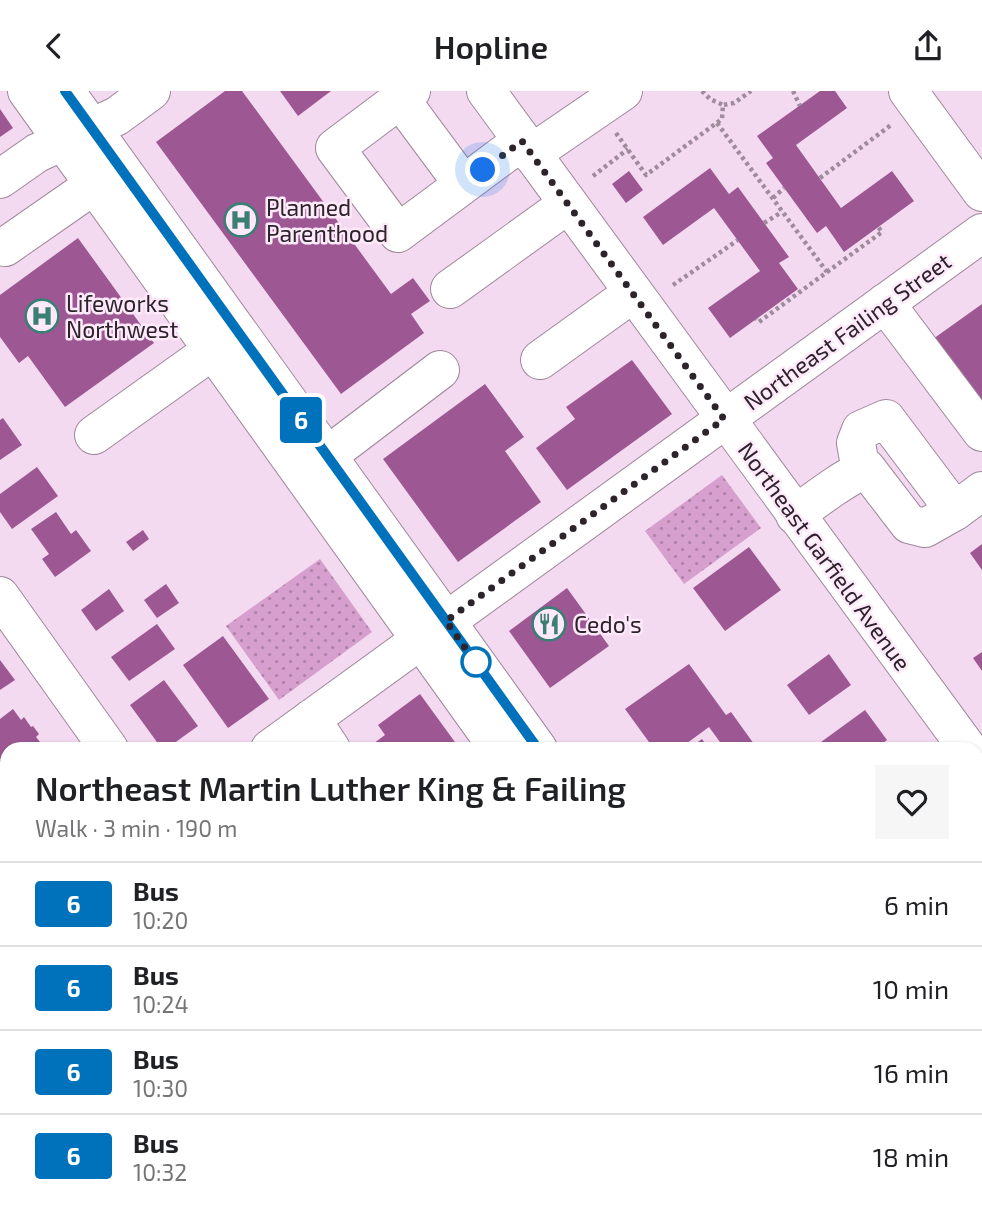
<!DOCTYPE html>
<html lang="en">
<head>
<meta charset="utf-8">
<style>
  body { margin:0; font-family:"Exo 2",sans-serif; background:#f6f6f6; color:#202124; height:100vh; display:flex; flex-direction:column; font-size:26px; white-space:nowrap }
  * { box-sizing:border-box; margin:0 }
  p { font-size:23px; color:#757577 }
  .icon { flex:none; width:38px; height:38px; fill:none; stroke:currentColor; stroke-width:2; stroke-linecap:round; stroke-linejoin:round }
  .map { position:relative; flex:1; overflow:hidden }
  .side { position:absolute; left:0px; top:651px; width:984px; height:469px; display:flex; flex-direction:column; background:#fff; border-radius:21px 21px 0 0; box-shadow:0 2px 5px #0004 }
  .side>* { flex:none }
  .badge { padding:0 14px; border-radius:5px; font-size:24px; line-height:46px }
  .you { position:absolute; width:35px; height:35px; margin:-18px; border:5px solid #fff; border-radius:50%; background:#1a73e8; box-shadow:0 0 0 10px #1a73e833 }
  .map>.badge { position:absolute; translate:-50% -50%; box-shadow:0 0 0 4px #fff }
  .round { display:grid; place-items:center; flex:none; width:74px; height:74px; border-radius:0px; background:#f6f6f6 }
  .summary { display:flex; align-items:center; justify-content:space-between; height:119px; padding:0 35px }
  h1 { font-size:33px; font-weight:600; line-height:52px }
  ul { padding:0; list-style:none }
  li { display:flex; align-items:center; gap:21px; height:84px; padding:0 35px; border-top:2px solid #e0e0e0 }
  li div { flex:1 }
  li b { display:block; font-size:26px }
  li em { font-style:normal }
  li .badge { min-width:77px; font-weight:700; text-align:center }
  header { display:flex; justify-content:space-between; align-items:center; height:91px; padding:0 35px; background:#fff; font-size:32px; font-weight:600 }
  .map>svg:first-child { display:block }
</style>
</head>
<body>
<header><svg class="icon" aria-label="back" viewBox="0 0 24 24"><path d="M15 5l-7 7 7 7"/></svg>Hopline<svg class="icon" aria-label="share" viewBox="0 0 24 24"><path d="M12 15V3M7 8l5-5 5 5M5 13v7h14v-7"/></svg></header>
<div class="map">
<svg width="982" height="1120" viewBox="0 0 982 1120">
  <defs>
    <pattern id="grass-dots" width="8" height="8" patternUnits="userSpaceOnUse" patternTransform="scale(1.75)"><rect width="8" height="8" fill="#d69fcd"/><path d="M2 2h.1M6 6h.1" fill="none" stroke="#ae81a7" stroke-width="1.8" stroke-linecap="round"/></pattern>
  </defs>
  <rect width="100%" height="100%" fill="#f4daf0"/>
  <g fill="url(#grass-dots)">
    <polygon points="722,384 761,437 684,493 645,440"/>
    <polygon points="320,468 372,541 279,609 226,535"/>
  </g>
  <g fill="#9d5894">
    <polygon points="225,0 242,0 391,203 413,187 430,210 411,223 424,242 341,303 156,51"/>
    <polygon points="280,0 331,0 298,25"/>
    <polygon points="820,0 835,0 847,17 796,54 841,117 892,80 914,110 844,161 826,135 817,142 766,72 773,67 757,45"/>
    <polygon points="0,18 13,37 0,46"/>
    <polygon points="710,77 729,103 738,96 789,166 779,172 798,198 730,247 708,217 760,180 714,117 663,154 643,126"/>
    <polygon points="629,80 643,99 626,112 612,93"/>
    <polygon points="78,147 154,252 65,316 28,265 19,272 0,246 0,204"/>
    <polygon points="982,213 982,315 933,248"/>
    <polygon points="632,269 672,323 567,399 536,357 575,328 566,316"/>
    <polygon points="485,293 524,346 505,360 541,411 458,471 383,368"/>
    <polygon points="3,327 22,354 0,369 0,329"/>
    <polygon points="37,376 58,405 12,438 0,421 0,403"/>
    <polygon points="56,421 71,443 76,439 91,460 55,486 42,468 49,463 31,438"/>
    <polygon points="143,439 149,448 133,460 126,451"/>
    <polygon points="982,453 982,479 970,462"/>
    <polygon points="749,456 781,499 725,540 693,497"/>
    <polygon points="166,493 179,512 157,527 144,509"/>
    <polygon points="567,497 609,555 550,597 509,540"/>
    <polygon points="109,498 124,520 96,540 81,519"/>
    <polygon points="157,533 175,558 129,590 111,566"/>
    <polygon points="223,545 269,608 228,637 183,574"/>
    <polygon points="982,561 982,580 973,567"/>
    <polygon points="829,563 851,594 809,624 787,594"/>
    <polygon points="0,569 15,589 0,599"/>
    <polygon points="689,573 726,624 731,621 754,653 748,658 725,658 709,636 679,658 654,658 625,618"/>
    <polygon points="164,589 198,635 166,658 162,658 130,614"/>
    <polygon points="420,603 460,658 366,658 385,644 378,634"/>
    <polygon points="13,618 21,629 24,626 31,636 33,635 39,643 36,646 44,656 7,658 7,683 0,689 0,628"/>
    <polygon points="865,619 887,649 875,658 826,658 821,651"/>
    <polygon points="702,648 709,658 688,658"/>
    <polygon points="0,724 7,733 5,778 0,771"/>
    <polygon points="982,771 982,822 976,826 976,775"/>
    <polygon points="976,1004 982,1011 982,1120 943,1120 938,1113 976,1113"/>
    <polygon points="97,1113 154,1113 144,1120 103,1120"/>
    <polygon points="313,1113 378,1113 369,1120 304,1120"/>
    <polygon points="566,1113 601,1113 591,1120 571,1120"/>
  </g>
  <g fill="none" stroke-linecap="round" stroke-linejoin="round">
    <defs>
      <g id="minor">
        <polyline points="411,0 335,57 398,142 522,50"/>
        <polyline points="486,0 968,658"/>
        <polyline points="908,0 982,101"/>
        <polyline points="400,8 463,93"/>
        <polyline points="531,63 623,0"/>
        <polyline points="0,88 37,62 117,25 151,0"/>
        <polyline points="0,155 5,156 94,94"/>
        <polyline points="450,198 568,113"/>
        <polyline points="885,212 982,341"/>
        <polyline points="540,269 633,202"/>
        <polyline points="94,344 213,259"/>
        <polyline points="327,365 440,279"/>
        <polyline points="955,420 982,400"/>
        <path d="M795,424C818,407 840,390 866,377L909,433L925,437L955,420L886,328L861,339L856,352L861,380"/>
        <polyline points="0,505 109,658"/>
        <polyline points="311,628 331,658"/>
        <polyline points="270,658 982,142"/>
        <polyline points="0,855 7,850"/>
        <polyline points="976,890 982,886"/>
        <polyline points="0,1066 7,1076"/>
        <polyline points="33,1113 39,1120"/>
        <polyline points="436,1113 441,1120"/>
        <polyline points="670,1120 680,1113"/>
      </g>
      <g id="major">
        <polyline points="27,0 499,658"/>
        <polyline points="65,0 538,658"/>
        <polyline points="818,1113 823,1120"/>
        <polyline points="873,1113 878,1120"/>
      </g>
    </defs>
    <use href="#minor" stroke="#9f879a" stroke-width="40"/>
    <use href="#major" stroke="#9f879a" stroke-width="40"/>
    <g stroke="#9e8c9c" stroke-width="4.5" stroke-dasharray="3.5 3.5" stroke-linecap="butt">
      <polyline points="702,0 710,8 723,14"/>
      <polyline points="793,0 800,15"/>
      <polyline points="717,32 827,181 759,231 756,228"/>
      <polyline points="616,42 646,84 722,28 723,14 734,12 751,0"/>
      <polyline points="593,85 628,58"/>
      <polyline points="820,87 891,34"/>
      <polyline points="773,107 784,97"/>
      <polyline points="764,132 782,121"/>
      <polyline points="827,181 882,141 878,136"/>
      <polyline points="673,194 738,149"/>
    </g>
    <use href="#minor" stroke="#fff" stroke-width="38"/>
    <use href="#major" stroke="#fff" stroke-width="38"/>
  </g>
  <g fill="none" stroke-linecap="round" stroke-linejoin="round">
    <defs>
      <polyline id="line" points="65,0 538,658"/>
    </defs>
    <use href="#line" stroke="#fff" stroke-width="16"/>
    <use href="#line" stroke="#0072bc" stroke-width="10"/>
    <polyline stroke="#2c232b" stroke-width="7" stroke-dasharray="0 12.6" points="476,571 481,579 446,530 724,328 522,50 483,79"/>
  </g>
  <defs>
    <symbol id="hospital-ring" viewBox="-11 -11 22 22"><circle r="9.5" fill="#fee9fa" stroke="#3a7f74" stroke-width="1.5"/><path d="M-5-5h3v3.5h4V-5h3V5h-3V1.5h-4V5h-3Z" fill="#3a7f74"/></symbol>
    <symbol id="restaurant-ring" viewBox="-11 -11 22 22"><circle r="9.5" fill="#fee9fa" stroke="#3a7f74" stroke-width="1.5"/><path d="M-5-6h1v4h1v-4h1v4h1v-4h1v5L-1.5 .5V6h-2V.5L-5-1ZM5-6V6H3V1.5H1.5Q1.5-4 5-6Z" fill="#3a7f74"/></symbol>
  </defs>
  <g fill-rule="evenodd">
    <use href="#hospital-ring" x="222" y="110" width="38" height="38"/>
    <use href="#hospital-ring" x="23" y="206" width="38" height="38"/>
    <use href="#restaurant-ring" x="530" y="514" width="38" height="38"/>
  </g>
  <circle fill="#fff" stroke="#0072bc" stroke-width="3.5" cx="476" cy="571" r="14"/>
  <g text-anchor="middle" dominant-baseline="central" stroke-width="5" stroke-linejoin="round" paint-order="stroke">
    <g font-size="23" fill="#2c232b" stroke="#fee9fa" text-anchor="start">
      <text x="266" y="116">Planned<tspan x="266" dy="26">Parenthood</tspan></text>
      <text x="66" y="212">Lifeworks<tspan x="66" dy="26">Northwest</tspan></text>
      <text x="574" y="533">Cedo's</text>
    </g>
    <g font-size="23" fill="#2c232b" stroke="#fee9fa">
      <text transform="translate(847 240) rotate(-36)">Northeast Failing Street</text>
      <text transform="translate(825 465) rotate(54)">Northeast Garfield Avenue</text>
    </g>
  </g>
</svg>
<div class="you" style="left:483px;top:79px"></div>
<b class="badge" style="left:301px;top:329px;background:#0072bc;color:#fff">6</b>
<section class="side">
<div class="summary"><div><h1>Northeast Martin Luther King &amp; Failing</h1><p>Walk · 3 min · 190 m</p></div><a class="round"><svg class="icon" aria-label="heart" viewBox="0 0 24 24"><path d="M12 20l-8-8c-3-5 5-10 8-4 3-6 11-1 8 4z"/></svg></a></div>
<ul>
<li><span class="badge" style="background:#0072bc;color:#fff">6</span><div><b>Bus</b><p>10:20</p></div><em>6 min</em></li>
<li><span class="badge" style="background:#0072bc;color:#fff">6</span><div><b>Bus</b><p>10:24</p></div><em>10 min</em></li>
<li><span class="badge" style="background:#0072bc;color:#fff">6</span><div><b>Bus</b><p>10:30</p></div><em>16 min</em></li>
<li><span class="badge" style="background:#0072bc;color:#fff">6</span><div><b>Bus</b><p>10:32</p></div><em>18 min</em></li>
</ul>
</section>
</div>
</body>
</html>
